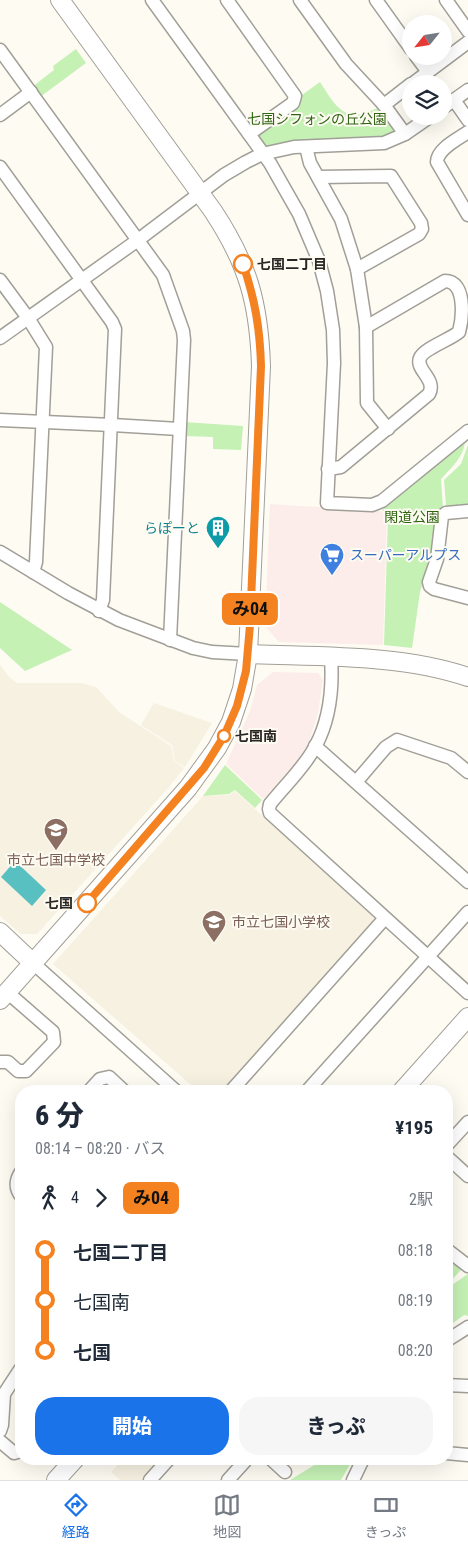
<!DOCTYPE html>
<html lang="ja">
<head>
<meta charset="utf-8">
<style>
  body { margin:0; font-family:"Roboto Condensed","Noto Sans JP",sans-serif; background:#f6f6f7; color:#1f2937; height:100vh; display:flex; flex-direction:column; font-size:19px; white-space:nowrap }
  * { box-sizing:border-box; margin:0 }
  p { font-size:16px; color:#747a83 }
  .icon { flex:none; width:28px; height:28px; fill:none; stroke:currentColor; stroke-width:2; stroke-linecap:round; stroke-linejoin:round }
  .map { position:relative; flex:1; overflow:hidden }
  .sheet { position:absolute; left:15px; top:1085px; width:438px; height:380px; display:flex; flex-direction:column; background:#fff; border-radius:20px; box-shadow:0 5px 20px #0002 }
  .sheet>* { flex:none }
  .badge { padding:0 10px; border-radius:8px; font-size:18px; line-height:32px }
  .needle { width:32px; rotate:240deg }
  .tools { position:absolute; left:402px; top:15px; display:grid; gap:10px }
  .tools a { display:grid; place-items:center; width:50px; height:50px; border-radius:50%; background:#fff; box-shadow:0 5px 20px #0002; font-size:25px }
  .map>.badge { position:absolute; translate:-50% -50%; box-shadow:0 0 0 2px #fff }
  .legs { display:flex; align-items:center; gap:8px; height:55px; padding:0 20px; font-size:16px }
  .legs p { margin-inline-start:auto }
  .overview { display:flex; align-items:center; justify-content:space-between; height:85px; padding:0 20px }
  h1 { font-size:28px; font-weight:800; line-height:38px }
  .button { display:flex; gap:10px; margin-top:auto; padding:10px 20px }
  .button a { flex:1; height:58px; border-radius:20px; background:#1a73e8; color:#fff; font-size:20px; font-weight:800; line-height:58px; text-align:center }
  .button a+a { background:#f6f6f7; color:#1f2937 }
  ul { padding:0 20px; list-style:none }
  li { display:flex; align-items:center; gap:18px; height:50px; font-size:19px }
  li i { display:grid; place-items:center; width:8px; height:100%; margin:0 6px; background:currentColor }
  li i::after { content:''; width:12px; height:12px; margin:-6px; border:4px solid; border-radius:50%; background:#fff }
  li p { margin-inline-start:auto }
  li:first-child i { background:linear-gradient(#0000 50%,currentColor 0) }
  li:last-child i { background:linear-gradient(currentColor 50%,#0000 0) }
  .tabs { display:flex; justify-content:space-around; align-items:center; height:70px; border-top:1px solid #e0e1e3; background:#fff; font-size:14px; color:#747a83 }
  .tabs a { display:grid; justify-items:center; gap:2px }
  .tabs .active { color:#1a73e8 }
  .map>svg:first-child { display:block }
</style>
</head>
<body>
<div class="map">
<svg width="468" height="1480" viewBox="0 0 468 1480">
  <rect width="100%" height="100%" fill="#fefbf3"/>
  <g fill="#fdedea">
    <polygon points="270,504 381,511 387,517 383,645 279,642 265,626"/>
    <polygon points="273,672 318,673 323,680 318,713 309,742 297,761 263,799 226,764 250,711 257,685"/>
  </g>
  <g fill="#f6f1e1">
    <polygon points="0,665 9,677 17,683 81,683 96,687 119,712 171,746 174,761 184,768 169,787 37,934 21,934 0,916"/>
    <polygon points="154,703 212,723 185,767 175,761 172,745 141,725"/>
    <polygon points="235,791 373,915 374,921 222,1091 198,1091 53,964 203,796 229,795"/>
    <polygon points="123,1459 147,1459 155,1466 142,1480 120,1480 111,1472"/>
  </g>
  <g fill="#c5f1b5">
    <polygon points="76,49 86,63 40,97 32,87 54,70 53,66"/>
    <path d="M320,82C337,108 345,125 379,107L393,127V133L388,137L268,148L262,146L258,140L259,134L300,103L302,95Z"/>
    <polygon points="184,422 243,426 241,450 213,449 213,437 184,436"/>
    <path d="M465,443C462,459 452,467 441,479L443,508L436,510L433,551L420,592L412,648L384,645L388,516L382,510Z"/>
    <polygon points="468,445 468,504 446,506 444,480 461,464"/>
    <polygon points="0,602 72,650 25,671 0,648"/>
    <polygon points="225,765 262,800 255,808 235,790 229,794 203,796"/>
    <polygon points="446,1257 461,1270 446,1286"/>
    <polygon points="468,1274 468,1316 464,1315 446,1328 446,1289"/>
    <polygon points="321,1459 353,1459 341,1480 290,1480 321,1461"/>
  </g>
  <polygon fill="#58c0c0" points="15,861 46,890 32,906 1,877"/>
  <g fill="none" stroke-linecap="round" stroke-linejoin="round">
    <defs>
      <g id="street">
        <polyline points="152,0 270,163 299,214 319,261 327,291 333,330 334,363 327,503 372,505 382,501 468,431"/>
        <polyline points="227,0 295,96 293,103 249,134"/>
        <polyline points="300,0 346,64 384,105 405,134"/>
        <polyline points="376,0 411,49"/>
        <polyline points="446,0 468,31"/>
        <polyline points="0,50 163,275 183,331 184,340 170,640"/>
        <polyline points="416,56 428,72"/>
        <polyline points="412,84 468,42"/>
        <polyline points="454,100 468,120"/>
        <polyline points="384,105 411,84"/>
        <polyline points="444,107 468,90"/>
        <polyline points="0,115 31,92"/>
        <path d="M468,132C458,139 437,149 437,162L468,215"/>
        <polyline points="306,147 310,163 341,219 357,269 366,327 367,403 388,429"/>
        <polyline points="0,167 99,304 112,322 115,329 103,600 99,611"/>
        <polyline points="318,177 391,176 421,223 422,229 419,234 357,269"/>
        <polyline points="0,280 28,318 46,347 36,562 33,572"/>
        <polyline points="0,338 138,240 224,175 246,162 262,154 294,147 384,143 405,134 431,116"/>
        <polyline points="0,420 112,425 179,429"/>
        <path d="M328,469L341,467L429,394C437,379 415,370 420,358C423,349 451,339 459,332C463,317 466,281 445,281L366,327"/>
        <polyline points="468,511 446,513 442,516 437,559 429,582 430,586 434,589 468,598"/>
        <polyline points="0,552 68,593 119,620 193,648 212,652 248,654"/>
        <path d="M331,657C333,687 330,720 315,747C304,768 285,785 270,804L269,809L270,813L468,993"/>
        <polyline points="315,746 468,882"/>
        <polyline points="356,782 386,747 397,740 451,758 468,772"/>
        <polyline points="33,963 176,1091"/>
        <polyline points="0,1062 8,1062 18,1071 26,1071 54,1042 53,1032 7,992"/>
        <polyline points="89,1091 100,1079 109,1077 124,1091"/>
        <polyline points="231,1091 385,918"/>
        <polyline points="307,1091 468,912"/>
        <polyline points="446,1146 468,1122"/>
        <polyline points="446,1156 468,1176"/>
        <path d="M21,1172C15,1181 15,1188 21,1196"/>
        <polyline points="446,1249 468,1266"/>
        <polyline points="446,1341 468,1327"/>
        <polyline points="446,1385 468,1386"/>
        <polyline points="0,1431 2,1425 4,1394 21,1368"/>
        <polyline points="0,1441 14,1453 21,1451"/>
        <polyline points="446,1453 468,1455"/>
        <polyline points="271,1459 285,1472"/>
        <polyline points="150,1480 169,1459"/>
        <polyline points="228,1480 247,1459"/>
        <polyline points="353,1480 363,1459"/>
      </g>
      <g id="secondary">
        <path d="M248,654C319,657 400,654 468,677"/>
        <polyline points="0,932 33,963"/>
        <path d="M0,1000L188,788L217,748L231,722L242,689L248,654L261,366C259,303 248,264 213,211L60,0"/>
        <polyline points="402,1091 468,1017"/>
        <polyline points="56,1480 75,1459"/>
      </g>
    </defs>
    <use href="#street" stroke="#a19f97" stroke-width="15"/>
    <use href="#secondary" stroke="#a19f97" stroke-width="20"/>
    <use href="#street" stroke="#fff" stroke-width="12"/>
    <use href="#secondary" stroke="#fff" stroke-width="18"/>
  </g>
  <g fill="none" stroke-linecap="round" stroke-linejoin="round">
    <defs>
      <path id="line-1" d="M87,903L204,768L224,736L237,706L246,671L250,625L261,366C260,328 255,300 243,264"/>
    </defs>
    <use href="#line-1" stroke="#fff" stroke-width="11"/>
    <use href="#line-1" stroke="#f58220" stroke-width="8"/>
  </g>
  <defs>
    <symbol id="building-pin" viewBox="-11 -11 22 30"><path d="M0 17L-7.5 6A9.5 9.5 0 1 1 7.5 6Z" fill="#0f9aa8" stroke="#fefbf3"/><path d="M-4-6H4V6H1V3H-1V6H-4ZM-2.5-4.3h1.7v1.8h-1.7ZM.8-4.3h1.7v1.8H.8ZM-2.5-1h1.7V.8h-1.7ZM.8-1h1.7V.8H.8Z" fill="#fff"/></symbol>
    <symbol id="supermarket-pin" viewBox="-11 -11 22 30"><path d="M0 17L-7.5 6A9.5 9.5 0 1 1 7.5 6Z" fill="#3f7fe0" stroke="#fefbf3"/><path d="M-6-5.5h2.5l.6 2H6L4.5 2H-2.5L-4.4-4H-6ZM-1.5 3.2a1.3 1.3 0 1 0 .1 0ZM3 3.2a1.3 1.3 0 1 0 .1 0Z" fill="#fff"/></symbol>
    <symbol id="school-pin" viewBox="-11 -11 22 30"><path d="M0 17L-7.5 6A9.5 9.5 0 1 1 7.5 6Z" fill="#8d6e63" stroke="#fefbf3"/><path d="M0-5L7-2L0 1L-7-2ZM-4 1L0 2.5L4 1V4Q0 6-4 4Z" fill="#fff"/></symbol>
  </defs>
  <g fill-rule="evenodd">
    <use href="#building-pin" x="204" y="514" width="28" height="38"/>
    <use href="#supermarket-pin" x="318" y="541" width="28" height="38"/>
    <use href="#school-pin" x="42" y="816" width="28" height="38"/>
    <use href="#school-pin" x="200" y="908" width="28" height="38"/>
  </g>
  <g fill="#fff" stroke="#f58220" stroke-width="2.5">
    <circle cx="243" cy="264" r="9"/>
    <circle cx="224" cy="736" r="6"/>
    <circle cx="87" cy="903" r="9"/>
  </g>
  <g text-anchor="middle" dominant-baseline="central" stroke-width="4" stroke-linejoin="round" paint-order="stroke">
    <g font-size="14" fill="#306613" stroke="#fefbf3">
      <text x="317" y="119">七国シフォンの丘公園</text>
      <text x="412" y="517">閑道公園</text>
    </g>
    <g font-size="14" font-weight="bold" fill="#282724" stroke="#fefbf3" text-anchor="start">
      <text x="257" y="264">七国二丁目</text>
      <text x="235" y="736">七国南</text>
      <text x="73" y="903" text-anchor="end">七国</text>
    </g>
    <g font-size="14" fill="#0d838f" stroke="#fefbf3" text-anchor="end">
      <text x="200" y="528">らぽーと</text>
    </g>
    <g font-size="14" fill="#366cbe" stroke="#fefbf3" text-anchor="start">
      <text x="350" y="555">スーパーアルプス</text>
    </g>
    <g font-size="14" fill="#785e54" stroke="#fefbf3">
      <text x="56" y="860">市立七国中学校</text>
      <text x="232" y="922" text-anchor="start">市立七国小学校</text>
    </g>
  </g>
</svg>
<div class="tools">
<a><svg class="needle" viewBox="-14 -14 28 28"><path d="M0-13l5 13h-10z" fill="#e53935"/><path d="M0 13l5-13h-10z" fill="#747a83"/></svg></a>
<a><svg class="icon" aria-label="layers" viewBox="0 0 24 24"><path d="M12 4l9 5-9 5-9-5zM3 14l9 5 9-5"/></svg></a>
</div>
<b class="badge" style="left:250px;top:609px;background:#f58220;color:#111">み04</b>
<section class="sheet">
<div class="overview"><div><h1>6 分</h1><p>08:14 – 08:20 · バス</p></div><b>¥195</b></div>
<div class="legs"><svg class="icon" aria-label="walk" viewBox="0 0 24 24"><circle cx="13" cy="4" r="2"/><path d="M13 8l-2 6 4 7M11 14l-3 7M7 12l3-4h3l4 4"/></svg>4<svg class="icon" aria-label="forward" viewBox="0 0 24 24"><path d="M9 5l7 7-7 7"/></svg><b class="badge" style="background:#f58220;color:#111">み04</b><p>2駅</p></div>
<ul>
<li><i style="color:#f58220"></i><b>七国二丁目</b><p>08:18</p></li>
<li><i style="color:#f58220"></i><span>七国南</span><p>08:19</p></li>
<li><i style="color:#f58220"></i><b>七国</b><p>08:20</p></li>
</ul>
<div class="button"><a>開始</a><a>きっぷ</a></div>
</section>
</div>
<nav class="tabs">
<a class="active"><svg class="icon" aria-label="directions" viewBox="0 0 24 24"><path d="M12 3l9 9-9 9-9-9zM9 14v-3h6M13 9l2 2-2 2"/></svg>経路</a>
<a><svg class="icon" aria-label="map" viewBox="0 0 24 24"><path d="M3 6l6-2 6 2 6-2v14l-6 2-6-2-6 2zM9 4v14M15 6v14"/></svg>地図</a>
<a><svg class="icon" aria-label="tickets" viewBox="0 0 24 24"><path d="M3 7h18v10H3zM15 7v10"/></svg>きっぷ</a>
</nav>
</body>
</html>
